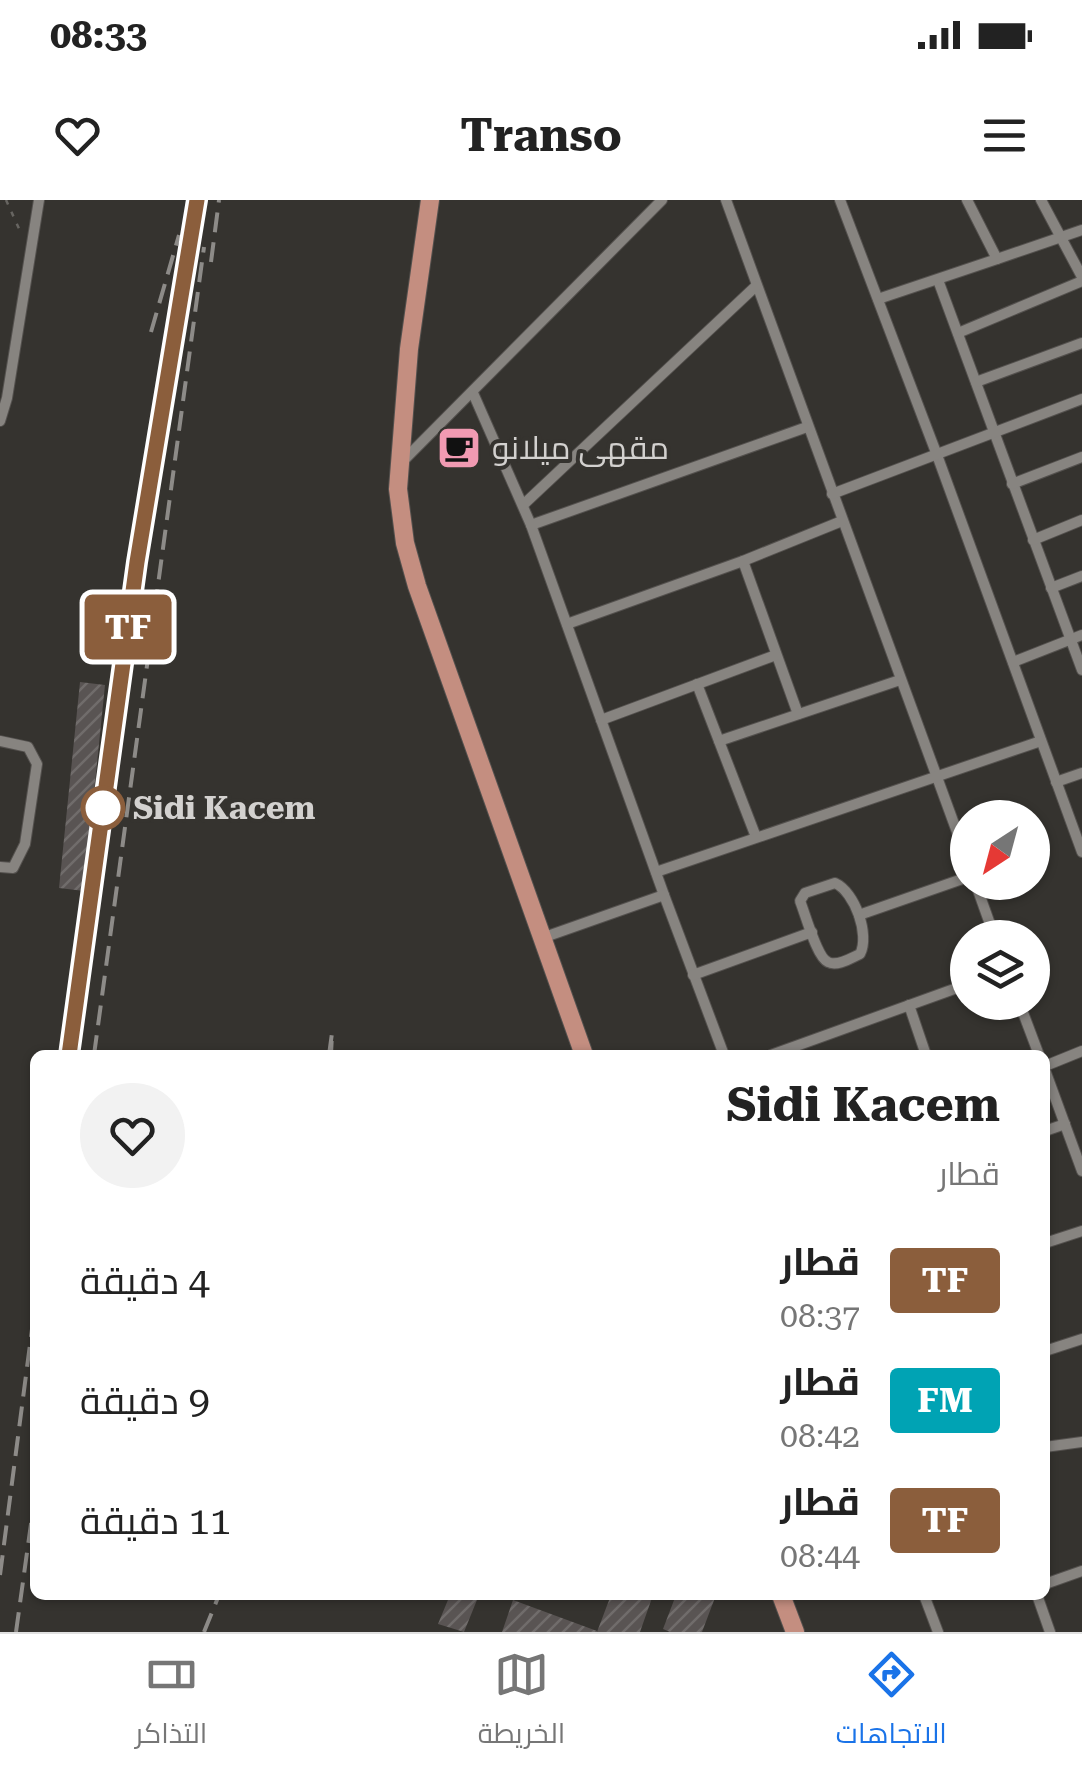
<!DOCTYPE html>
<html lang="ar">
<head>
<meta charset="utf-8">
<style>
  body { margin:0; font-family:"Roboto Serif",Cairo,serif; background:#f2f2f2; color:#222; direction:rtl; height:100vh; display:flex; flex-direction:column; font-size:38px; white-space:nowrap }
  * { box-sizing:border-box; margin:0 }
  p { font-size:32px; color:#767676 }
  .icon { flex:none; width:55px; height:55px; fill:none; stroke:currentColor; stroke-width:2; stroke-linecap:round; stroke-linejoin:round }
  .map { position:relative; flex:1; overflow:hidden; direction:ltr }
  .sheet { position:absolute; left:30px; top:850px; width:1020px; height:550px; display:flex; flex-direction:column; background:#fff; border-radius:15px; box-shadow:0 2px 8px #0004; direction:rtl }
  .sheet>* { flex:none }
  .badge { padding:0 20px; border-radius:8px; font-size:35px; line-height:65px }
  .needle { width:65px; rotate:216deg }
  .controls { position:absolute; left:950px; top:600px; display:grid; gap:20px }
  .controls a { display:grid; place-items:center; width:100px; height:100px; border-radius:50%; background:#fff; box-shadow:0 2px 8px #0004; font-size:50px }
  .map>.badge { position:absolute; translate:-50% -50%; box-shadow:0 0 0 5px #fff }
  .round { display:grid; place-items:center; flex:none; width:105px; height:105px; border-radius:52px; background:#f2f2f2 }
  .summary { display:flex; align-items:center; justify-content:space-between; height:170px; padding:0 50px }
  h1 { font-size:48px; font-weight:700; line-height:75px }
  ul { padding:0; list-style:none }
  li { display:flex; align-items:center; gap:30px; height:120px; padding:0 50px }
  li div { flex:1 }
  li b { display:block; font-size:38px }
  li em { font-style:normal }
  li .badge { min-width:110px; font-weight:700; text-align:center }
  .status { display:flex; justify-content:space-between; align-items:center; height:70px; padding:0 50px; background:#fff; direction:ltr }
  .status svg { height:28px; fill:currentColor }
  header { display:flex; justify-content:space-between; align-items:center; height:130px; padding:0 50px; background:#fff; font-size:45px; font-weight:700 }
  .dock { display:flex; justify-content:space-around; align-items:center; height:140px; border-top:2px solid #e0e0e0; background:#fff; font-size:28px; color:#767676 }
  .dock a { display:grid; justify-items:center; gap:5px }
  .dock .current { color:#1a73e8 }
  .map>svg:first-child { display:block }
</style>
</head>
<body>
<div class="status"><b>08:33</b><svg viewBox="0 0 49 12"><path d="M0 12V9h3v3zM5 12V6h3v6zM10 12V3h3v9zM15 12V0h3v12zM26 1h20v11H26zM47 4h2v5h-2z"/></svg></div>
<header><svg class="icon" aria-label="menu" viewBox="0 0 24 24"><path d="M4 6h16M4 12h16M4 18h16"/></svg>Transo<svg class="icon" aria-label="heart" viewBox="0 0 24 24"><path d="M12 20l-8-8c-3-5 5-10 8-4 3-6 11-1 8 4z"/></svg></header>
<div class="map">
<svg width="1082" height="1432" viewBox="0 0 1082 1432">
  <defs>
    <pattern id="building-hatch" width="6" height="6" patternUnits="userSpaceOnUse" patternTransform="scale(2.5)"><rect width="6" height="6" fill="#595453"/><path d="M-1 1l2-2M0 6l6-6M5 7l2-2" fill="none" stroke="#706c6b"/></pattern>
  </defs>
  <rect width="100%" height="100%" fill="#35332f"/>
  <g fill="url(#building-hatch)">
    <polygon points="80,482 105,485 84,691 59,688"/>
    <polygon points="450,1395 479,1395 464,1432 438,1424"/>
    <polygon points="611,1395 653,1395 640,1432 597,1432"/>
    <polygon points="676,1395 716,1395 702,1432 670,1432 663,1429"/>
    <polygon points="513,1400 597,1431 597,1432 502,1432"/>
  </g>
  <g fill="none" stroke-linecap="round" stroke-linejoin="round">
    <defs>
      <g id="minor">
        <polyline points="726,0 968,662"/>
        <polyline points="840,0 937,255 1082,652"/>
        <polyline points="1041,0 1082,77"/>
        <polyline points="997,59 1082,30"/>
        <polyline points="938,80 1082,470"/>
        <polyline points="878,99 997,59 967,0"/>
        <polyline points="958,133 1082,81"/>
        <polyline points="976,182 1082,143"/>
        <polyline points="473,193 531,325 664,695 724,855"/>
        <polyline points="0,221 7,198 39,0"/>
        <polyline points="402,262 662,0"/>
        <polyline points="1012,284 1082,257"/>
        <polyline points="832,294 1082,199"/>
        <polyline points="523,305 756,86"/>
        <polyline points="531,325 807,227"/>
        <polyline points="1033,340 1082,320"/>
        <polyline points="743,361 798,514"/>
        <polyline points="1051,388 1082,376"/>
        <polyline points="567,424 743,361 842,321"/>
        <polyline points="1013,462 1082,435"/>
        <polyline points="697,484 756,637"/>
        <polyline points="601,520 776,455"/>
        <polyline points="0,541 28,547 37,564 25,644 13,668 0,667"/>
        <polyline points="719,541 900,480"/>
        <polyline points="1056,582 1082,573"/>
        <polyline points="656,672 1041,541"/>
        <polyline points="975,682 995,738"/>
        <path d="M835,683C855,692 870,735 860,754C851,758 837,767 828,762C817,758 805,713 800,701L805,693Z"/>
        <polyline points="859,715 968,677"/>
        <polyline points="542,738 664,695"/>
        <polyline points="693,775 812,732"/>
        <polyline points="1019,802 1039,855"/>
        <polyline points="909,805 926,855"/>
        <polyline points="771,855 968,784"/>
        <polyline points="1045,866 1082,851"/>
        <polyline points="1045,870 1082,971"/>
        <polyline points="1045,931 1065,924"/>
        <polyline points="1045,1043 1082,1031"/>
        <polyline points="1045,1151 1082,1139"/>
        <polyline points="1045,1247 1082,1242"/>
        <polyline points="1045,1384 1082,1371"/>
        <polyline points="924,1395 938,1432"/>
        <polyline points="1037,1395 1050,1432"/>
      </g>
      <g id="primary">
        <polyline points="430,0 409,149 398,289 405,343 417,386 584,855"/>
        <polyline points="781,1395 795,1432"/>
      </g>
    </defs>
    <use href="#minor" stroke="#54514e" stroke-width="12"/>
    <use href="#primary" stroke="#54514e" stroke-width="20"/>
    <polyline stroke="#676561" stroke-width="2.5" stroke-dasharray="5 8" stroke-linecap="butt" points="6,0 21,33"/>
    <use href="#minor" stroke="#878480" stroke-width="10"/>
    <use href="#primary" stroke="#c48e80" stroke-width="18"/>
    <g stroke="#8d8b88" stroke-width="4" stroke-dasharray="20 10" stroke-linecap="butt">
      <polyline points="211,62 219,0"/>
      <polyline points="151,132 179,35"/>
      <polyline points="69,855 137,363 197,0"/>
      <polyline points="94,855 204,47"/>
      <polyline points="329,855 332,833 331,855"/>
      <polyline points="0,1375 35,1106"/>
      <polyline points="16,1432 35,1295"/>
      <polyline points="204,1432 219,1395"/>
    </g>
  </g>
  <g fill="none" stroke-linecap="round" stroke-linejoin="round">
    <defs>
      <polyline id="line" points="69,855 137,362 197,0"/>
    </defs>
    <use href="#line" stroke="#fff" stroke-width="22"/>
    <use href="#line" stroke="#8b5e3c" stroke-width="15"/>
  </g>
  <defs>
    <symbol id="cafe-square" viewBox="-11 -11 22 22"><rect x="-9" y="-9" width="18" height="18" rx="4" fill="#f19ab2" stroke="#35332f"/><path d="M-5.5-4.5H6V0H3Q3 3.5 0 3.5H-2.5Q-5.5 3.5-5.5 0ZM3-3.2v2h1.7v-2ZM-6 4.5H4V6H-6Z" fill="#111"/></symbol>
  </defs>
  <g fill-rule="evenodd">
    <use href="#cafe-square" x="434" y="223" width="50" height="50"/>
  </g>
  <circle fill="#fff" stroke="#8b5e3c" stroke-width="5" cx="103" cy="608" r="20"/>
  <g text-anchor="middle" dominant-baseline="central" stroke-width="8" stroke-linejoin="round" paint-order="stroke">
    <g font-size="32" fill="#d3d1cf" stroke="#35332f" text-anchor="start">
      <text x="492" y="248">مقهى ميلانو</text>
    </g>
    <g font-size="32" font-weight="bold" fill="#d3d1cf" stroke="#35332f" text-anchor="start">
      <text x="133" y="608">Sidi Kacem</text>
    </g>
  </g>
</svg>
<div class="controls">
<a><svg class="needle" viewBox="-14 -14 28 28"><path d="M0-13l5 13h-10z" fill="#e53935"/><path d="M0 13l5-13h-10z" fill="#767676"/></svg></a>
<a><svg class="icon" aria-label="layers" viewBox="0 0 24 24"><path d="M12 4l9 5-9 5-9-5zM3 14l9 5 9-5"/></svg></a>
</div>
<b class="badge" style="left:128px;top:427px;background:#8b5e3c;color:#fff">TF</b>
<section class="sheet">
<div class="summary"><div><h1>Sidi Kacem</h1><p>قطار</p></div><a class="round"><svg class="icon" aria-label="heart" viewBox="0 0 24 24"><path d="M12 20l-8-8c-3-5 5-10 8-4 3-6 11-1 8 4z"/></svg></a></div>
<ul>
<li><span class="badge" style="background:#8b5e3c;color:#fff">TF</span><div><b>قطار</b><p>08:37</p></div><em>4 دقيقة</em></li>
<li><span class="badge" style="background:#00a3b4;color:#fff">FM</span><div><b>قطار</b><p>08:42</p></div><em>9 دقيقة</em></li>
<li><span class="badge" style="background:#8b5e3c;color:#fff">TF</span><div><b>قطار</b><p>08:44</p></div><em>11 دقيقة</em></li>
</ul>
</section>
</div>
<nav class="dock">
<a class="current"><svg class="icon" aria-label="directions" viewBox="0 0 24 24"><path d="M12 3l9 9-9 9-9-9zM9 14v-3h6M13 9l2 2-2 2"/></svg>الاتجاهات</a>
<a><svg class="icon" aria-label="map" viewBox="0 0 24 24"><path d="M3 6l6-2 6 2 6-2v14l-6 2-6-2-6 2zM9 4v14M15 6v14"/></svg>الخريطة</a>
<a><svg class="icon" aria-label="tickets" viewBox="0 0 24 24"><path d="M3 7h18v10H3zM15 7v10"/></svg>التذاكر</a>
</nav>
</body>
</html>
